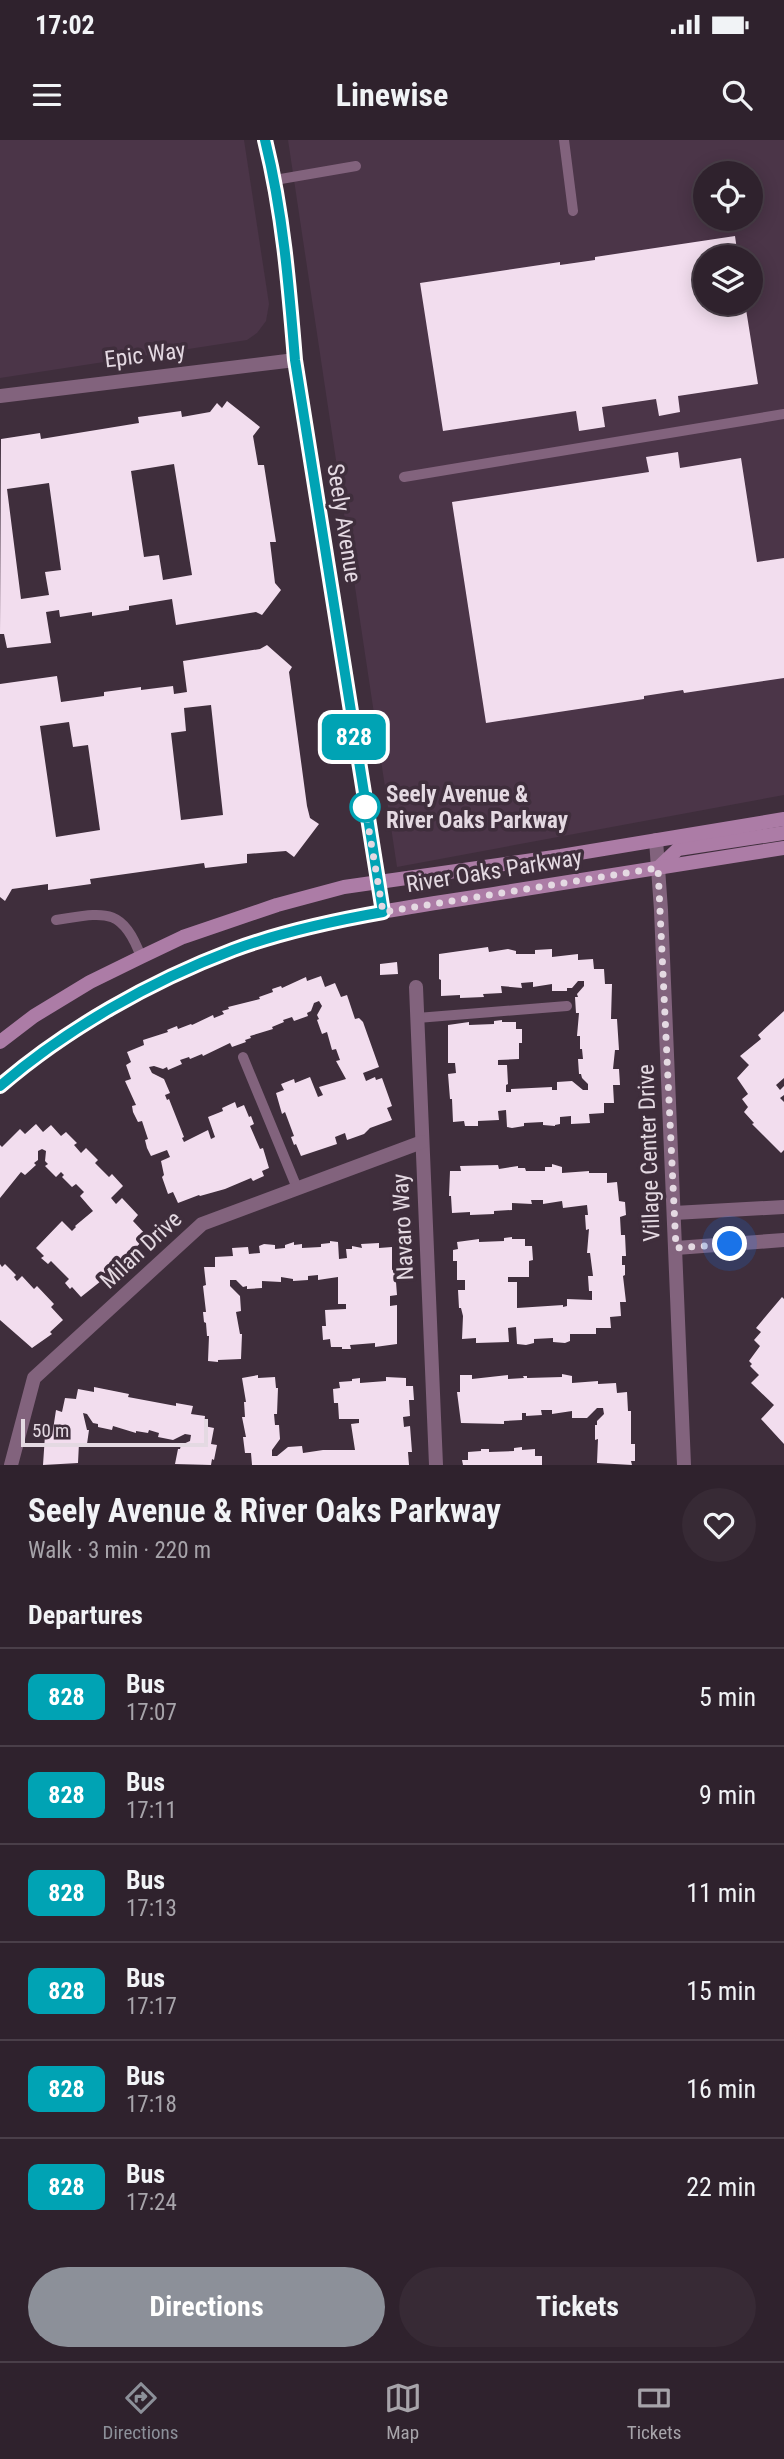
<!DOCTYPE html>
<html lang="en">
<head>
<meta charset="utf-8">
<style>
  body { margin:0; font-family:"Roboto Condensed",sans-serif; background:#372a35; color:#f1f3f6; height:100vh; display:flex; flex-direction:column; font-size:26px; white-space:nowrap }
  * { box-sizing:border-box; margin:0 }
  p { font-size:23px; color:#a7a4aa }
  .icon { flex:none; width:38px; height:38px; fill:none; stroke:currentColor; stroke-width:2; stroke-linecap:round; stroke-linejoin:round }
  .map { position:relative; height:1325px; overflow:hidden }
  .side { display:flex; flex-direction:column; background:#2f222d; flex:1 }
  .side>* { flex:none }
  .badge { padding:0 14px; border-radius:10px; font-size:24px; line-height:46px }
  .buttons { position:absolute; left:693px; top:21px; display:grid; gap:14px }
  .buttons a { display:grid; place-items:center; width:70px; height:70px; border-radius:50%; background:#2f222d; box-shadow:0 4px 18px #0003,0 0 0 2px #4a3f49; font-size:35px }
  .scale { position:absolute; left:21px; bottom:18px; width:187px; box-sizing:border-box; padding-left:7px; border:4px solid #e4d9e2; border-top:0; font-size:19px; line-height:24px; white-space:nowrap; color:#e4d9e2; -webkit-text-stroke:5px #3f2e3c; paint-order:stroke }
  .you { position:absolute; width:35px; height:35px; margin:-18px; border:5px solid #fff; border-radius:50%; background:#1a73e8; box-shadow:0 0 0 10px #1a73e833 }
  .map>.badge { position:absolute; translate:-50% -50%; box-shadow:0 0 0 4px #fff }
  h2 { padding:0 28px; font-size:26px; line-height:63px }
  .round { display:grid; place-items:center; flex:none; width:74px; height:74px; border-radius:37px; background:#372a35 }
  .summary { display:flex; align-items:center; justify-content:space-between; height:119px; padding:0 28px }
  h1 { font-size:33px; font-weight:700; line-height:52px }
  .action { display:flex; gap:14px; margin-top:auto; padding:14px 28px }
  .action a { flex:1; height:80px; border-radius:42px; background:#8c9099; color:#fff; font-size:28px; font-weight:700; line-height:80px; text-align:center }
  .action a+a { background:#372a35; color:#f1f3f6 }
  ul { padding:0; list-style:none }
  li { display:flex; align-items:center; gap:21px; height:98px; padding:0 28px; border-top:2px solid #4a3f49 }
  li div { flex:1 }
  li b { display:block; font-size:26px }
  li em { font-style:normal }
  li .badge { min-width:77px; font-weight:700; text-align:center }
  .status { display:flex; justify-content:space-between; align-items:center; height:49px; padding:0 35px; background:#2f222d; direction:ltr }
  .status svg { height:19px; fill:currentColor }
  header { display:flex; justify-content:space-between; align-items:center; height:91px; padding:0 28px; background:#2f222d; font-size:32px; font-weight:700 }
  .tabs { display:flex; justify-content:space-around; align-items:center; height:98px; border-top:2px solid #4a3f49; background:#2f222d; font-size:19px; color:#a7a4aa }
  .tabs a { display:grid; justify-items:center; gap:4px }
  .tabs .active { color:#8c9099 }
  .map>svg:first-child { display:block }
</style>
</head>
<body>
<div class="status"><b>17:02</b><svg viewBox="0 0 49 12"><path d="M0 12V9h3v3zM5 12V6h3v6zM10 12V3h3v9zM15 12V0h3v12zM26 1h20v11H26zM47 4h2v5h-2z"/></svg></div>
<header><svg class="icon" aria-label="menu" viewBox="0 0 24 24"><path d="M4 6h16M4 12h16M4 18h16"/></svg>Linewise<svg class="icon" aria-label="search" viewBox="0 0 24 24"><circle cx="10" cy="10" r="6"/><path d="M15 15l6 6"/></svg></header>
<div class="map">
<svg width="784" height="1325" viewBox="0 0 784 1325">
  <rect width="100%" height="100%" fill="#3f2e3c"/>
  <g fill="#4b3548" fill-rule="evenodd">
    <polygon points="0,0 244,0 269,164 266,181 257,193 247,200 0,238"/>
    <path d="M288,0H784V655L397,727ZM705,33H751V79H705ZM705,117H751V163H705Z"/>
  </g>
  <g fill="#f2ddee" fill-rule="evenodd">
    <polygon points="735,96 738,117 705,117 705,163 745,163 758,244 678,256 680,272 659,276 656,259 602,267 605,287 579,291 576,271 443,291 420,143 560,122 560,125 595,120 595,117"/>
    <path d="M227,261L260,287L253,296L258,325H264L276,402H270L275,443L281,450L262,475L256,472L176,485L172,459L129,466V470L92,476V472L60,477L59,470L46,472L51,503L7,508L4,494H0L1,299L40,293L41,299L139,283L138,277L181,271L182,277L210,272L217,263L222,268ZM174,324L192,435L163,440L159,415L144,417L131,331ZM49,343L61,430L45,432L49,455L21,459L7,349Z"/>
    <polygon points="678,312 680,328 741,318 757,422 784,418 784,538 684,553 683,550 644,556 644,559 486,583 452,362 649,332 646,317"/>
    <path d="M267,505L292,527L289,532L307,666L310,678L319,684L294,717L286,711L247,714V723L205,728L204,723L90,739L91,744L48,750V744L12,749L5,761L0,757V544L57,536L61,562L104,556V552L141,547V550L173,546L174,554L187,552L183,521L260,509ZM211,565L223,675L181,680L171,593L186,591L184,568ZM69,582L73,607L88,605L100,690L56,697L40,586Z"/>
    <polygon points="488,807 489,812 508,809 516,811 516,814 535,814 535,810 552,809 552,817 578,814 578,820 593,819 594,829 604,829 605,844 612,844 611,879 617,879 619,910 615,910 613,929 619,929 620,945 613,945 614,963 604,963 604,973 589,974 590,983 571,984 571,976 560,977 560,984 555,985 555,986 543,985 543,982 524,983 524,986 512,988 507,987 506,970 498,971 499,980 478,981 478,986 465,986 464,981 453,982 452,959 450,959 448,934 456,933 455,923 448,923 448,885 469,882 469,885 494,884 494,881 502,880 502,882 516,882 516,889 522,889 522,903 519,903 519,919 498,920 498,925 507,925 508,944 506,945 506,952 511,952 511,949 552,947 552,950 557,950 557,942 572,941 583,950 588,950 588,944 582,938 581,934 579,934 578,919 583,919 582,909 580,909 580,896 577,896 579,873 576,873 575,857 578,857 577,854 584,846 584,841 578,841 572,848 567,848 567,851 552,851 552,844 533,847 533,842 521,843 522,848 501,846 502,853 483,854 484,857 460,858 460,855 441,856 441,840 439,839 439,814"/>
    <polygon points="397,822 398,834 380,835 380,824"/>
    <polygon points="321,836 325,847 335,843 341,857 347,855 355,879 359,878 363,882 379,927 363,933 366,941 375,937 376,940 382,938 392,966 387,968 392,980 370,988 364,994 350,999 347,1000 345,993 335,997 337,1004 301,1016 296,1004 294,1005 291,997 294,996 285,972 282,974 276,953 284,950 281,944 294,939 295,943 310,937 318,957 323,955 319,947 346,939 336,921 340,920 336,909 332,910 327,892 322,894 317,880 319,879 317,875 322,866 319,861 314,863 311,871 307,873 308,876 294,881 292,877 283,880 284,882 272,887 273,889 250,896 251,898 245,900 246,902 232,907 230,903 203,916 202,914 190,919 189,917 180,920 182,924 168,930 167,927 163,929 154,926 149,927 152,933 164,939 170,953 165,955 167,960 169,959 184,997 182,998 184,1002 208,990 211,999 215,997 208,977 223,971 222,968 235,962 237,968 244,965 249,977 251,976 254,984 250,986 260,1009 263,1008 269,1028 262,1031 264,1036 253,1041 251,1038 225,1049 200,1056 199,1055 178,1063 173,1052 168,1054 162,1037 164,1035 161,1021 170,1017 167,1010 151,1016 147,1008 145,1000 148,999 142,981 138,982 133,972 132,966 136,965 125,941 131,939 126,925 131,922 127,912 144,905 143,900 168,892 167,890 177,886 178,889 191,884 192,885 213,875 214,878 224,874 222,871 229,869 228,867 260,859 259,857 273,852 272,849 281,846 282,848 306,837 307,841"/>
    <polygon points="784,871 784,938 776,945 780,950 784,946 784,955 780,958 784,962 784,1010 781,1013 752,984 754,983 744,972 748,967 742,959 748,954 737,938 749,925 740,916 761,899 758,895"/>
    <polygon points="36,984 43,992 51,985 61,996 66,992 77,1003 74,1005 81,1013 86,1008 98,1020 95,1023 109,1037 112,1034 123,1046 111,1058 116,1064 122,1058 138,1075 133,1081 147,1096 118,1126 113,1121 106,1128 111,1133 81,1157 72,1147 70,1149 65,1143 69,1139 51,1121 48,1124 41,1118 44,1116 36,1108 62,1081 72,1091 76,1087 75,1086 93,1071 80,1056 84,1052 76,1044 72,1047 62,1037 64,1035 61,1032 56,1037 45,1026 48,1024 45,1021 46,1011 42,1009 38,1011 38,1020 34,1023 36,1025 25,1035 21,1032 0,1058 0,1005 2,1007 20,989 25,994"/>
    <polygon points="552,1024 562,1027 562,1033 589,1031 589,1033 607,1033 607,1043 617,1042 619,1061 625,1062 626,1075 620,1077 621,1095 625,1095 626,1116 622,1116 622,1125 625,1125 625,1135 623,1136 626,1162 620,1162 621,1176 610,1177 611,1188 596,1188 596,1194 570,1194 570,1201 565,1203 553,1202 553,1198 534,1199 534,1203 526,1205 517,1204 516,1187 508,1188 509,1202 476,1203 476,1198 462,1199 463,1176 461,1168 459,1168 458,1150 465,1150 465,1140 457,1140 457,1121 453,1121 453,1110 458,1109 457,1102 479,1099 479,1102 504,1101 504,1098 512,1097 512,1099 525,1099 525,1106 532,1106 533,1120 529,1121 529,1137 508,1137 508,1142 517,1142 517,1168 563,1165 563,1167 567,1166 567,1159 592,1160 592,1151 589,1151 588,1136 593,1136 590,1113 587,1113 589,1089 586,1090 585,1075 588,1075 587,1065 563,1068 562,1061 543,1064 543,1060 531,1060 532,1064 512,1063 512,1070 494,1071 494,1074 470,1075 470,1072 452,1073 451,1056 449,1056 450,1031 461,1031 460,1026 498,1025 499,1029 518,1026 518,1028 525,1028 526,1031 545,1031 545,1027 552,1027"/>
    <polygon points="330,1101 338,1102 339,1119 347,1118 346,1109 352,1109 352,1106 362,1108 361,1104 379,1103 379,1108 392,1107 392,1130 395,1129 397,1155 390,1156 390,1166 397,1165 397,1204 375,1207 375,1203 350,1205 351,1209 342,1209 342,1207 331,1207 330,1199 323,1200 322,1186 326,1186 325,1170 346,1169 346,1164 338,1164 338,1137 318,1140 318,1135 308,1136 308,1140 293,1141 293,1139 281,1137 281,1142 262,1141 262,1148 247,1149 247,1146 243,1147 236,1140 230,1140 230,1146 240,1156 241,1171 236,1172 240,1194 242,1194 241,1219 218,1220 218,1222 208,1221 209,1196 207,1196 206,1183 204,1182 203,1172 206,1172 203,1146 206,1145 204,1127 215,1127 215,1117 233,1116 232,1108 248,1107 249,1114 260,1113 259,1106 264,1104 275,1105 275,1109 285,1108 285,1105 294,1102 294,1105 302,1104 302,1108 321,1107 321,1104 330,1103"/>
    <polygon points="0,1124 2,1127 5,1124 16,1135 14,1137 17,1141 22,1136 34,1149 37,1146 54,1164 51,1167 63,1180 50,1192 52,1194 32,1208 0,1180"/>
    <polygon points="782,1157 784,1159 784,1304 761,1279 774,1265 751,1243 759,1235 750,1226 752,1224 749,1221 760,1206 754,1200 761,1192 756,1188"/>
    <polygon points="562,1234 572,1236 572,1243 598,1241 598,1244 616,1243 617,1253 627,1252 628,1271 631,1271 631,1304 635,1304 635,1321 631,1321 632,1325 597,1323 598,1299 595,1300 595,1285 597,1285 597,1281 604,1274 603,1268 597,1268 587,1278 572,1278 572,1271 552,1274 552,1270 541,1270 542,1275 526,1276 526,1273 522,1273 522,1280 504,1281 504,1284 461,1283 457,1252 460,1252 460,1235 472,1235 472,1239 508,1235 508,1239 524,1238 523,1236 527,1236 527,1238 562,1237"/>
    <polygon points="258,1235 258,1238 275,1237 276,1248 278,1248 277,1274 274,1274 275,1285 279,1285 280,1299 272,1310 272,1316 277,1316 288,1307 302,1306 303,1313 323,1310 355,1310 351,1284 359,1283 359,1279 339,1279 338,1263 334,1263 333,1249 340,1248 339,1242 352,1241 352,1239 360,1238 360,1243 386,1241 386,1237 406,1238 406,1246 413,1246 414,1260 409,1260 410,1276 403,1277 404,1287 410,1286 412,1312 408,1312 409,1325 252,1325 251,1313 245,1313 243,1297 246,1297 242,1277 245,1277 244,1262 246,1262 242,1238"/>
    <polygon points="94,1247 129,1254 128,1257 176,1266 176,1263 193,1266 191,1274 205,1276 204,1286 214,1288 211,1304 217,1305 214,1320 212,1319 211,1325 175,1324 178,1309 180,1309 181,1305 190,1301 191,1295 185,1294 173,1300 158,1297 159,1293 149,1290 148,1293 136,1291 136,1293 113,1286 112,1290 98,1287 98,1284 93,1283 87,1274 83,1273 87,1290 89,1290 87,1304 79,1303 78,1323 43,1325 45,1295 52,1296 56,1270 62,1272 65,1258 76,1259 78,1249 94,1252"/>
    <polygon points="522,1307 522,1310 535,1309 535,1316 542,1316 542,1325 463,1325 462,1320 468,1320 468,1312 481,1311 481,1309 489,1309 489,1312 514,1311 514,1308"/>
  </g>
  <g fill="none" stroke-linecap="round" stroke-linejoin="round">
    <g stroke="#82637d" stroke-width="10">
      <polyline points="564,0 573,71"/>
      <polyline points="275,40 356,26"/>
      <polyline points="404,337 784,274"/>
      <path d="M56,780C103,773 122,765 141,817"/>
      <polyline points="417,878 567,866"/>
      <polyline points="243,917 297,1048"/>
    </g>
    <g stroke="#82637d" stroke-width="14">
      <polyline points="0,256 295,220"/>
      <polyline points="656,700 661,770 684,1325"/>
      <polyline points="416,847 436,1325"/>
      <polyline points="674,1073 784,1067"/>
      <polyline points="676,1108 784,1100"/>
      <polyline points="11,1325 34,1238 202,1084 422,1002"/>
    </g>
    <g stroke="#ac7ca6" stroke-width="14">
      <path d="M265,0C282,72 289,146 295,220L383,772"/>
      <polyline points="659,727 678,709 784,693"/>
      <polyline points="0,902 34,876 90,842 141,817 183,797 277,765 344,747 561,716 784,679"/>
      <path d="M0,946C82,876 189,819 293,791C364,772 439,763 512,751C602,737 693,722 784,708"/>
    </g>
  </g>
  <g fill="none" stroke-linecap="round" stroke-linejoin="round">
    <defs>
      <path id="line" d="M0,946C66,889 151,841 233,810C281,792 332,781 383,772L295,220C289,146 283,72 265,0"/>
    </defs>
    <use href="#line" stroke="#fff" stroke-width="16"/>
    <use href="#line" stroke="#00a3b4" stroke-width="10"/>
    <polyline stroke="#e4d9e2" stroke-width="7" stroke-dasharray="0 12.6" points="365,667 383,772 658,728 676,1108 730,1104"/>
  </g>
  <circle fill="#fff" stroke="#00a3b4" stroke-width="3.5" cx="365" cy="667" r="14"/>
  <g text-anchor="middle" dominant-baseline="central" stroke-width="7" stroke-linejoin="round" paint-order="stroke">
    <g font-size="23" fill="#e4d9e2" stroke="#3f2e3c">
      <text transform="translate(145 215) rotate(-7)">Epic Way</text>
      <text transform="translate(344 383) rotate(81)">Seely Avenue</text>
      <text transform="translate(494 731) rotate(-9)">River Oaks Parkway</text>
      <text transform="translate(649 1013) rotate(-92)">Village Center Drive</text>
      <text transform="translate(403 1087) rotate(-93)">Navaro Way</text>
      <text transform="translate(141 1110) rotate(-43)">Milan Drive</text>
    </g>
    <g font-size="23" font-weight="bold" fill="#e4d9e2" stroke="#3f2e3c" text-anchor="start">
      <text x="386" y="654">Seely Avenue &amp;<tspan x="386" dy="26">River Oaks Parkway</tspan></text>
    </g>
  </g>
</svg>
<div class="buttons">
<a><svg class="icon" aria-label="locate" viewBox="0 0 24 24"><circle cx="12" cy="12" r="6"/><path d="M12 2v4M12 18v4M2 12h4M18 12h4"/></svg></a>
<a><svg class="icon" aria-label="layers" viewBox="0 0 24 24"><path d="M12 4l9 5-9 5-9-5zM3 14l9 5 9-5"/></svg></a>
</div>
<div class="scale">50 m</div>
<div class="you" style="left:730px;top:1104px"></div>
<b class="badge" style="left:354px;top:597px;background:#00a3b4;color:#fff">828</b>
</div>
<section class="side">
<div class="summary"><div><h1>Seely Avenue &amp; River Oaks Parkway</h1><p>Walk · 3 min · 220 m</p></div><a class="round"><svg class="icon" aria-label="heart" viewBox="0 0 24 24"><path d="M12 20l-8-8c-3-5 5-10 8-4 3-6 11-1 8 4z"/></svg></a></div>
<h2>Departures</h2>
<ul>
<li><span class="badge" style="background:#00a3b4;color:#fff">828</span><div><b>Bus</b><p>17:07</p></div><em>5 min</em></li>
<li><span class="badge" style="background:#00a3b4;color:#fff">828</span><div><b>Bus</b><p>17:11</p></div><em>9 min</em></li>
<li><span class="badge" style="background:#00a3b4;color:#fff">828</span><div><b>Bus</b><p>17:13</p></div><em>11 min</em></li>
<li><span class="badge" style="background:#00a3b4;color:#fff">828</span><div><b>Bus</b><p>17:17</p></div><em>15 min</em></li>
<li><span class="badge" style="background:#00a3b4;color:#fff">828</span><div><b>Bus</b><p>17:18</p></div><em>16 min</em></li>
<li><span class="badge" style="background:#00a3b4;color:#fff">828</span><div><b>Bus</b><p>17:24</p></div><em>22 min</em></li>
</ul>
<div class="action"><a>Directions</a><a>Tickets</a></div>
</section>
<nav class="tabs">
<a class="active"><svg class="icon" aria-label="directions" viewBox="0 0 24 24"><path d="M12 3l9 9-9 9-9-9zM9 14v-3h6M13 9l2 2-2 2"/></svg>Directions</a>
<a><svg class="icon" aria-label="map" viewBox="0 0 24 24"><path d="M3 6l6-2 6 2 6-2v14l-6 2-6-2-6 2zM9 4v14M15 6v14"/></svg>Map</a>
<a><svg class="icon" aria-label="tickets" viewBox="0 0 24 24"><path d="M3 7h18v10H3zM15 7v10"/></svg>Tickets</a>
</nav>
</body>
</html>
